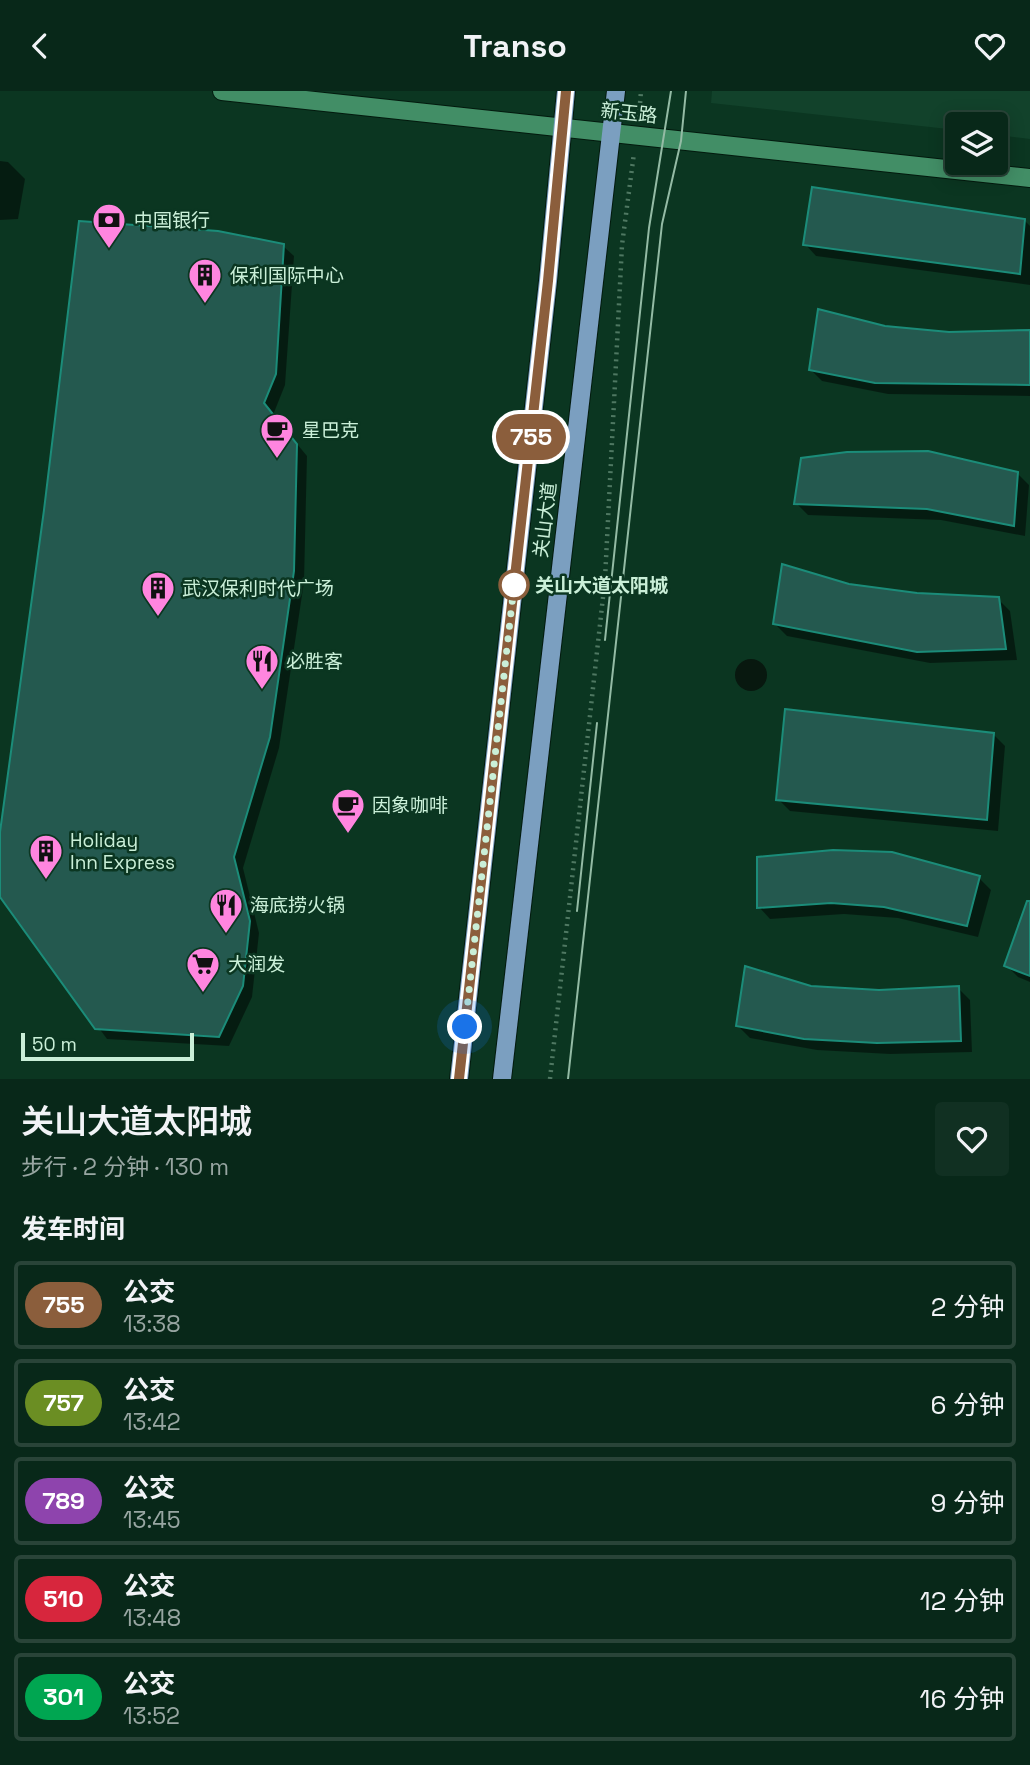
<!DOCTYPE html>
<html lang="zh">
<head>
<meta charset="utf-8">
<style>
  body { margin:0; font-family:"Space Grotesk","Noto Sans SC",sans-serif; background:#113022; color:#f1f3f6; height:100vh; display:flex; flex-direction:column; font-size:26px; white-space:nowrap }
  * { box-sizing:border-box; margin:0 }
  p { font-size:23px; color:#98a6a2 }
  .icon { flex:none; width:38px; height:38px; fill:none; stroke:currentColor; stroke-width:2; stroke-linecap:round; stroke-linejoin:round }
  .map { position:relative; height:988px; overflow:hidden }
  .details { display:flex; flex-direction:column; background:#082819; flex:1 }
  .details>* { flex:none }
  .badge { padding:0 14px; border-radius:23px; font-size:24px; line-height:46px }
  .controls { position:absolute; left:945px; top:21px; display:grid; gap:14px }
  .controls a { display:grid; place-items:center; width:63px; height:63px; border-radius:7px; background:#082819; box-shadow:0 4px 18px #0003,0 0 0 2px #294438; font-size:35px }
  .scale { position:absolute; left:21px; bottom:18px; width:173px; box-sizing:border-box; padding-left:7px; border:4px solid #caefd8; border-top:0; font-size:19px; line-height:24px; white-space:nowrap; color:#caefd8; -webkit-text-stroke:5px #0b3621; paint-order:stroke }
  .you { position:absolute; width:35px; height:35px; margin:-18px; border:5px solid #fff; border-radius:50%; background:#1a73e8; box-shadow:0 0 0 10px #1a73e833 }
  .map>.badge { position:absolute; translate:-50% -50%; box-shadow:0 0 0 4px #fff }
  h2 { padding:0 21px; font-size:26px; line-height:63px }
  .round { display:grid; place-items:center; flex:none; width:74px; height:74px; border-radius:7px; background:#113022 }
  .overview { display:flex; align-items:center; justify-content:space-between; height:119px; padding:0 21px }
  h1 { font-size:33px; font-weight:600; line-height:52px }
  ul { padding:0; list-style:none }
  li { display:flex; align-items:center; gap:21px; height:88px; margin:0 14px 10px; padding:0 7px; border:4px solid #294438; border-radius:7px }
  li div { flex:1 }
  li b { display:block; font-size:26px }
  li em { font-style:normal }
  li .badge { min-width:77px; font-weight:700; text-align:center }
  header { display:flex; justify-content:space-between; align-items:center; height:91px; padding:0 21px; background:#082819; font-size:32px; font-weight:600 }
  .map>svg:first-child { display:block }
</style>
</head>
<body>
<header><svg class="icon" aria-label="back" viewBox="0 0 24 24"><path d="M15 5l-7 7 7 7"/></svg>Transo<svg class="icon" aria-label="heart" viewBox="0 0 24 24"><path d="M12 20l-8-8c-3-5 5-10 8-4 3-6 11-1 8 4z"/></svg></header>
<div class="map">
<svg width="1030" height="988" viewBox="0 0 1030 988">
  <rect width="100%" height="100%" fill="#0b3621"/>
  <polygon fill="#12422b" points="712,0 1030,0 1030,48 996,44 996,33 957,33 957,39 711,12"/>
  <circle fill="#08180f" cx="751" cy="584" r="16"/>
  <g fill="#0007">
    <polygon points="0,70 8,71 25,88 18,128 0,129"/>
    <polygon points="1025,130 1030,135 1030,194 816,165 805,153"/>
    <polygon points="283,155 294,165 285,294 273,324 307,365 304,491 279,657 243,777 259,842 252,906 229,955 107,948 0,803 0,755"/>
    <polygon points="1030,241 1030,305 888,303 822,290 811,279 949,243"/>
    <polygon points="1017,382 1029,394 1025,445 941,429 808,424 796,412"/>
    <polygon points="848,495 917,504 998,508 1010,520 1017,569 930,572 787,545 775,533"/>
    <polygon points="993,643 1005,655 998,740 790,720 778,708"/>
    <polygon points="979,787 991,799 978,846 898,827 844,823 770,828 759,816"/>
    <polygon points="1030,829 1030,891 1018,886 1006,874"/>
    <polygon points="811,897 879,900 958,897 970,909 972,961 890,963 817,959 750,947 738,935"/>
  </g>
  <g fill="#24594f" stroke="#1b8c79" stroke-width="2">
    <polygon points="812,96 1025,128 1020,183 803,154"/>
    <polygon points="79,130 218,140 284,153 276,283 264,312 297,353 294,480 270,646 234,766 250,830 243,895 219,946 95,938 0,806 0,741 44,419"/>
    <polygon points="818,218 885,235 949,241 1030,239 1030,294 875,292 809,279"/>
    <polygon points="928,360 1018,381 1014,435 927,418 794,413 801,367 847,361"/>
    <polygon points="782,473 849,493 917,502 999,506 1006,558 917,561 773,533"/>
    <polygon points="785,618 994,642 987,729 776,709"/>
    <polygon points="833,759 892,761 980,785 967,835 884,816 831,812 757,817 757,766"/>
    <polygon points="1027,810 1030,810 1030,885 1004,875"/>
    <polygon points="745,875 811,895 879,899 959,895 961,950 877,952 804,948 736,935"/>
  </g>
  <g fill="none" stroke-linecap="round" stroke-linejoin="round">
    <defs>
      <polyline id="secondary" points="222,0 1030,87"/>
      <g id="primary">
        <polyline points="459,988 548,190 566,0"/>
        <polyline points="502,988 616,0"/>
      </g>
    </defs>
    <use href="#secondary" stroke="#031a0e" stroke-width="20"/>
    <use href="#primary" stroke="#031a0e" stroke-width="20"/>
    <g stroke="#4f7862" stroke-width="4.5" stroke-dasharray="2 5" stroke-linecap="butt">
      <polyline points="639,26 641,0"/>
      <polyline points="550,988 605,488 622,154 634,62"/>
    </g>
    <use href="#secondary" stroke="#428e66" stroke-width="18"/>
    <use href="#primary" stroke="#7b9fc0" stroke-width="18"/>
    <g stroke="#94bba5" stroke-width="2">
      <polyline points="605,549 649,137 671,0"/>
      <polyline points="577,820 597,632"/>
      <polyline points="568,988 662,133 681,50 686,0"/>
    </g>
  </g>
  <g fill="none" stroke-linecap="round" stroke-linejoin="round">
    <defs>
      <polyline id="line" points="459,988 548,190 566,0"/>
    </defs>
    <use href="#line" stroke="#fff" stroke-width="16"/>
    <use href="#line" stroke="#8b5e3c" stroke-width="10"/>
    <polyline stroke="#caefd8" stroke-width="7" stroke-dasharray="0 12.6" points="465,936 514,494"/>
  </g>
  <defs>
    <symbol id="bank-pin" viewBox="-11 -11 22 30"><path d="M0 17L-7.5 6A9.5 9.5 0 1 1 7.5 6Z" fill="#ff85df" stroke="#0b3621"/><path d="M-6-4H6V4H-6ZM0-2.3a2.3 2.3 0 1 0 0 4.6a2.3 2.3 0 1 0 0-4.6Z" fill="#111"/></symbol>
    <symbol id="building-pin" viewBox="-11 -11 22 30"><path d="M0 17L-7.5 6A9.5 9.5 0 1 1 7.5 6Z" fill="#ff85df" stroke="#0b3621"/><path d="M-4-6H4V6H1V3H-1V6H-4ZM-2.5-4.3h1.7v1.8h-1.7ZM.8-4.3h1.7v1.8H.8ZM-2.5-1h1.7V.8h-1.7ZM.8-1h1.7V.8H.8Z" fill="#111"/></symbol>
    <symbol id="cafe-pin" viewBox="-11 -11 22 30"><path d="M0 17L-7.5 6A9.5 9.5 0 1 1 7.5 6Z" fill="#ff85df" stroke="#0b3621"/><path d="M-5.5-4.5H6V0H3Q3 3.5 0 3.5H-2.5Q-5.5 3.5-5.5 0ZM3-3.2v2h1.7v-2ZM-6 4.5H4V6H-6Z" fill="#111"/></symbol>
    <symbol id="restaurant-pin" viewBox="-11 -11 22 30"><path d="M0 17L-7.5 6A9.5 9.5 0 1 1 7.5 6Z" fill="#ff85df" stroke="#0b3621"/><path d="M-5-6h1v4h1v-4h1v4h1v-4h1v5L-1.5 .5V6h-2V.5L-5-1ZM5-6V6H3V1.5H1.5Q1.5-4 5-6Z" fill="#111"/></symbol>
    <symbol id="supermarket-pin" viewBox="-11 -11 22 30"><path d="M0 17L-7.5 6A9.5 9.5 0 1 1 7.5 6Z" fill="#ff85df" stroke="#0b3621"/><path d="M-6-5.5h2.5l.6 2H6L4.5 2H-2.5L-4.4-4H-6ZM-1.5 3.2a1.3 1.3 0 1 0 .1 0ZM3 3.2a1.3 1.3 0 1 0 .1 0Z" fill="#111"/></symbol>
  </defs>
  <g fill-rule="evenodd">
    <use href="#bank-pin" x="90" y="110" width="38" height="52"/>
    <use href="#building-pin" x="186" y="165" width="38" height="52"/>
    <use href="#cafe-pin" x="258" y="320" width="38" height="52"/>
    <use href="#building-pin" x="139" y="478" width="38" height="52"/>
    <use href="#restaurant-pin" x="243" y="551" width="38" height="52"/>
    <use href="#cafe-pin" x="329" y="695" width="38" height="52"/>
    <use href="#building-pin" x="27" y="741" width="38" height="52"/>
    <use href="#restaurant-pin" x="207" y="795" width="38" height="52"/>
    <use href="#supermarket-pin" x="184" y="854" width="38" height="52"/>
  </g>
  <circle fill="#fff" stroke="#8b5e3c" stroke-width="3.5" cx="514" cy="494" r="14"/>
  <g text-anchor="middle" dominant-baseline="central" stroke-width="5" stroke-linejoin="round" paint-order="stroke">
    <g font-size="19" fill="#caefd8" stroke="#0b3621">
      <text transform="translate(629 22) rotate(6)">新玉路</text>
      <text transform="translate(545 429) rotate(-83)">关山大道</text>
    </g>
    <g font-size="19" fill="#caefd8" stroke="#0b3621" text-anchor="start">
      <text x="134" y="129">中国银行</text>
      <text x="230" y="184">保利国际中心</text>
      <text x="302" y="339">星巴克</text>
      <text x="182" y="497">武汉保利时代广场</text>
      <text x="286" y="570">必胜客</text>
      <text x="372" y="714">因象咖啡</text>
      <text x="70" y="749">Holiday<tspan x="70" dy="22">Inn Express</tspan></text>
      <text x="250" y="814">海底捞火锅</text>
      <text x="228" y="873">大润发</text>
    </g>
    <g font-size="19" font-weight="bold" fill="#caefd8" stroke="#0b3621" text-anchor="start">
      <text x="535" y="494">关山大道太阳城</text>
    </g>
  </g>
</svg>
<div class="controls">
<a><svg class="icon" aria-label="layers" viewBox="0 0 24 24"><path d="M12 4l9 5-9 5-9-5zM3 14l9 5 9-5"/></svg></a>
</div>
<div class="scale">50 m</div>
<div class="you" style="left:465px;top:936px"></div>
<b class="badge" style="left:531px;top:346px;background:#8b5e3c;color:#fff">755</b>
</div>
<section class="details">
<div class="overview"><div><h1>关山大道太阳城</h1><p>步行 · 2 分钟 · 130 m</p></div><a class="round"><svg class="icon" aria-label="heart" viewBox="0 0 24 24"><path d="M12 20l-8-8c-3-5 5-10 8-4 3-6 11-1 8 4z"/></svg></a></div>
<h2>发车时间</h2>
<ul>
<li><span class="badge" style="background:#8b5e3c;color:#fff">755</span><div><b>公交</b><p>13:38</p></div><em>2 分钟</em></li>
<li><span class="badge" style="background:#6b8e23;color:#fff">757</span><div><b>公交</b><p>13:42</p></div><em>6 分钟</em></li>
<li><span class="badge" style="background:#8e44ad;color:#fff">789</span><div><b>公交</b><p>13:45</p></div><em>9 分钟</em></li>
<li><span class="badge" style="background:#d7263d;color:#fff">510</span><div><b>公交</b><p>13:48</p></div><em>12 分钟</em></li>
<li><span class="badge" style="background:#00a651;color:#fff">301</span><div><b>公交</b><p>13:52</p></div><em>16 分钟</em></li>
</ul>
</section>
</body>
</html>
